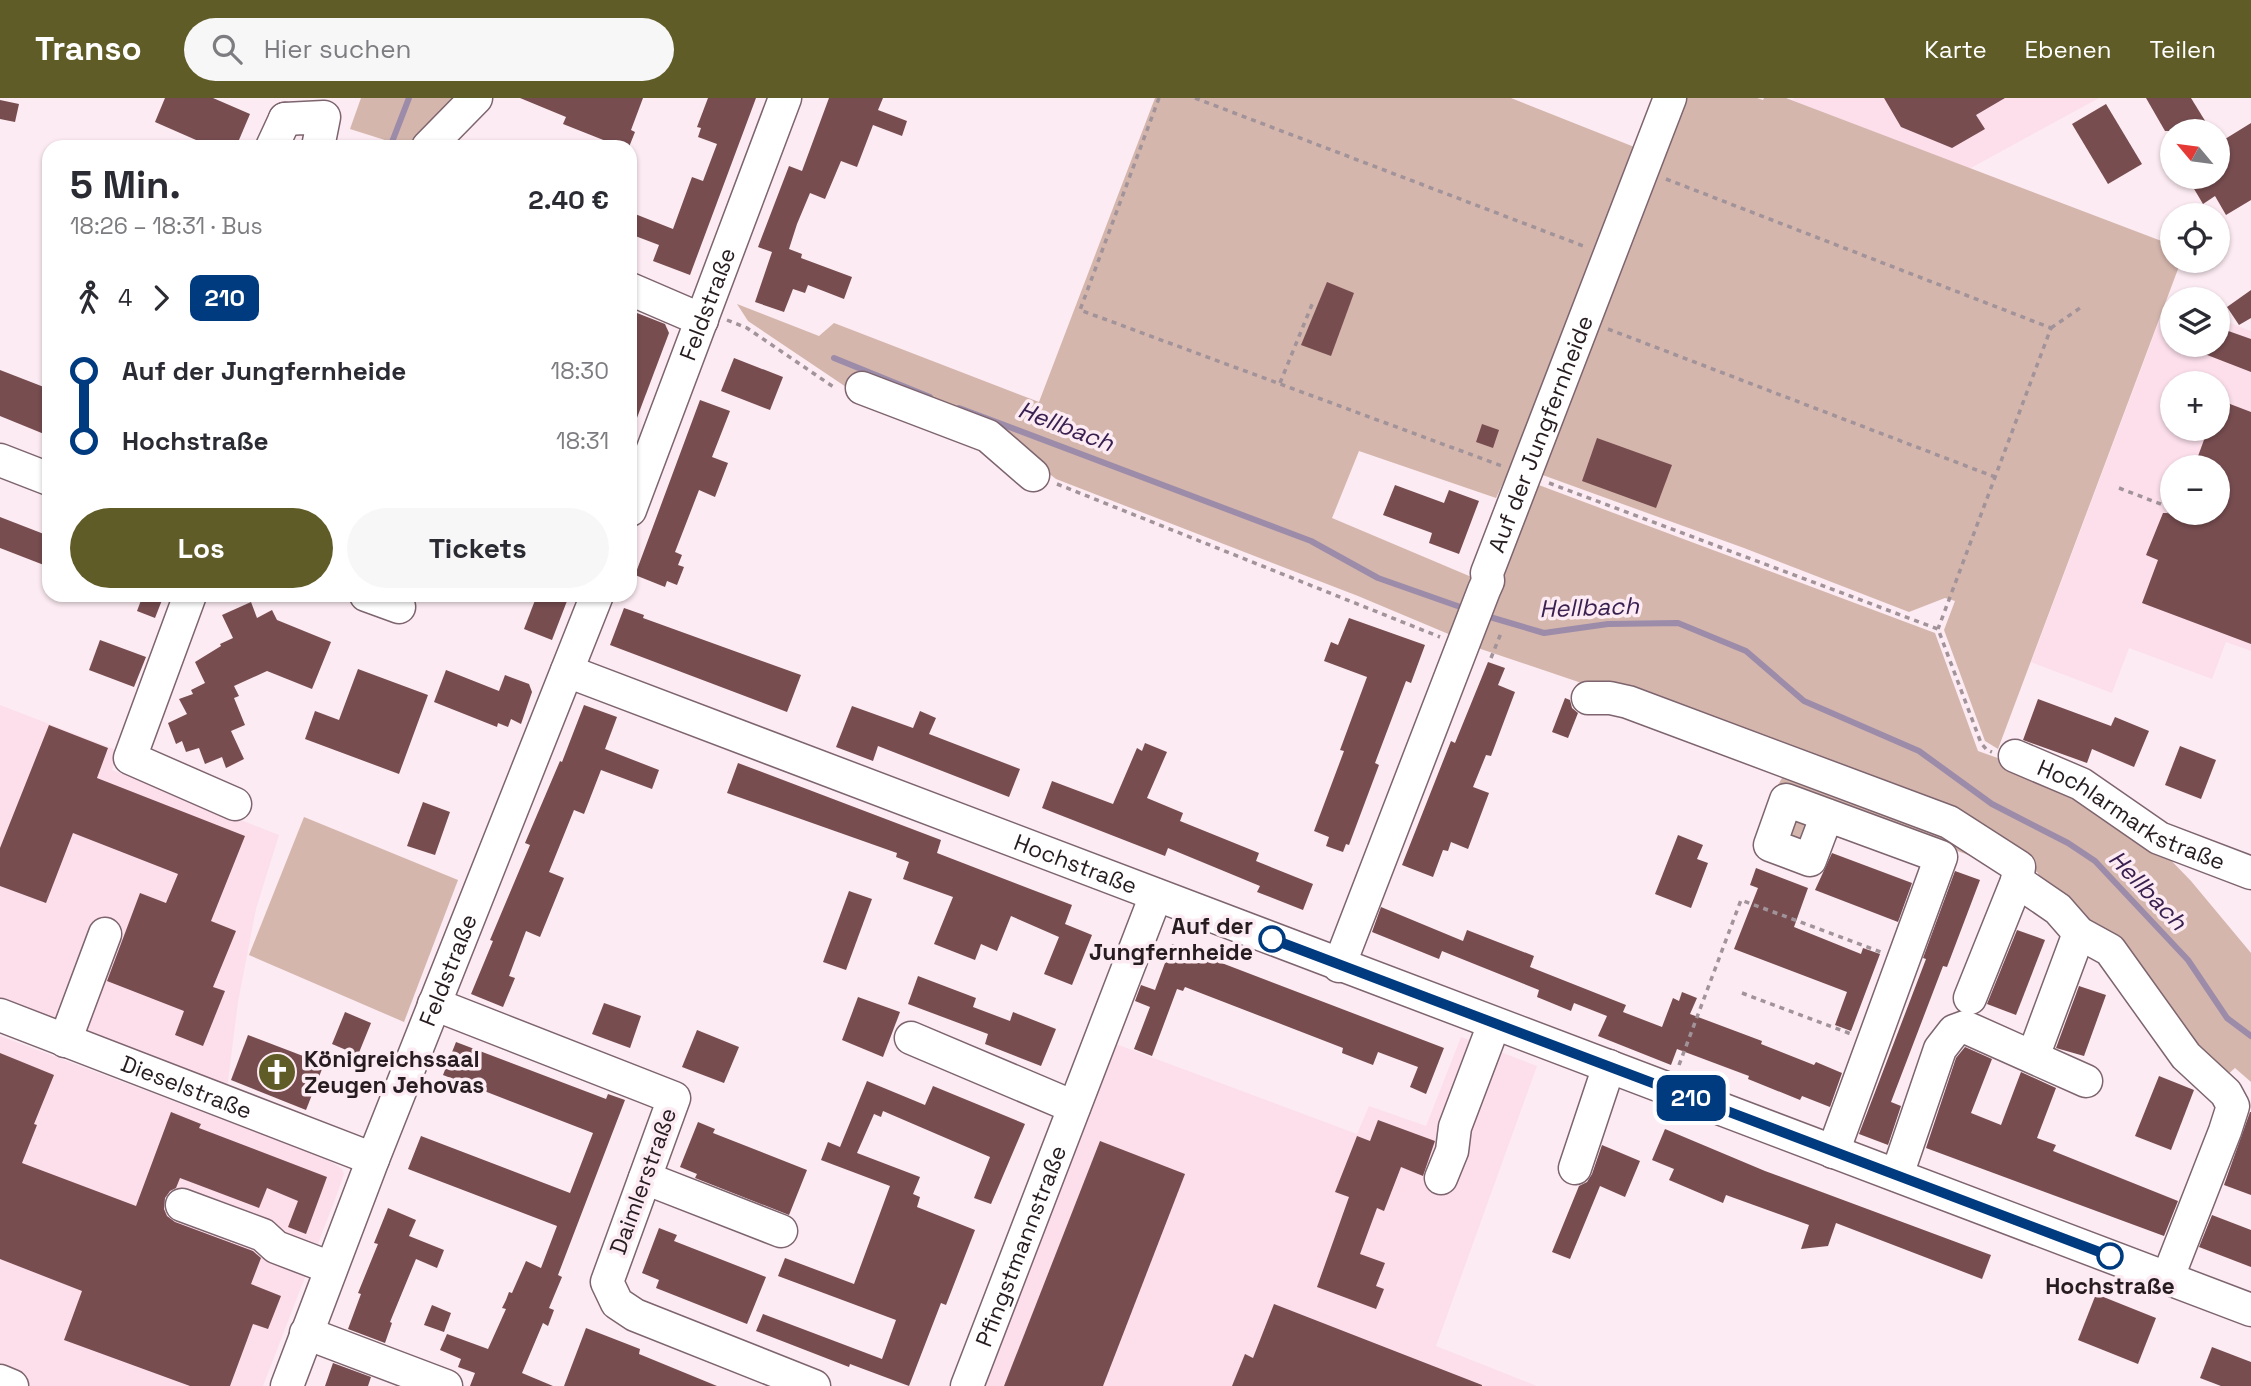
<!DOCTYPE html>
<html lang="de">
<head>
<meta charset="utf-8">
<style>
  body { margin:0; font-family:"Space Grotesk",sans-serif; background:#f7f7f7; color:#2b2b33; height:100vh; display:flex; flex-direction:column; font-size:26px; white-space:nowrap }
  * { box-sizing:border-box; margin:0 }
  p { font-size:23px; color:#7c7c81 }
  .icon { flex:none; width:38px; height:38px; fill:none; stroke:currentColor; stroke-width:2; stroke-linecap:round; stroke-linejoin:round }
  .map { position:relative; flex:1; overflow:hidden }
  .side { position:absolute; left:42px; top:42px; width:595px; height:462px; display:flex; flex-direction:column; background:#fff; border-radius:21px; box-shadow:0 2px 5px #0004 }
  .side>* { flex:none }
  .badge { padding:0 14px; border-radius:10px; font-size:24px; line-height:46px }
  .needle { width:46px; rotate:299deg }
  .controls { position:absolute; left:2160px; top:21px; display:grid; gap:14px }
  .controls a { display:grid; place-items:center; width:70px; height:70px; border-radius:50%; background:#fff; box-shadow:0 2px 5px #0004; font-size:35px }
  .map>.badge { position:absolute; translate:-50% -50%; box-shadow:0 0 0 4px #fff }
  .legs { display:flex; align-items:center; gap:10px; height:77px; padding:0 28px; font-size:23px }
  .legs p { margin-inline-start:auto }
  .head { display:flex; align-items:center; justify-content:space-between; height:119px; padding:0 28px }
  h1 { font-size:38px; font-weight:800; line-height:52px }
  .primary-button { display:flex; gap:14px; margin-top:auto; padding:14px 28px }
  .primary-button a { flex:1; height:80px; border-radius:42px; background:#605c28; color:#fff; font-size:28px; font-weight:800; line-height:80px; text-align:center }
  .primary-button a+a { background:#f7f7f7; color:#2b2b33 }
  ul { padding:0 28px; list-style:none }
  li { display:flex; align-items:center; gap:24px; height:70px; font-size:26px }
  li i { display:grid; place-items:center; width:10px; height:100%; margin:0 9px; background:currentColor }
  li i::after { content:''; width:18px; height:18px; margin:-9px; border:5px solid; border-radius:50%; background:#fff }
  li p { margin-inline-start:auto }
  li:first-child i { background:linear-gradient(#0000 50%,currentColor 0) }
  li:last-child i { background:linear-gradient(currentColor 50%,#0000 0) }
  header { display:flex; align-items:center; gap:42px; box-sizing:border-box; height:98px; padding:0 35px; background:#605c28; color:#fff }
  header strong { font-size:33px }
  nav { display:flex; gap:38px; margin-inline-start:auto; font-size:24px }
  .search { width:490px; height:63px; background:#f7f7f7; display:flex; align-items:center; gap:18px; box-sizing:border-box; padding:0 24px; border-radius:38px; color:#7c7c81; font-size:26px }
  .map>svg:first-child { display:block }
</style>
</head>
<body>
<header>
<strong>Transo</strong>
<div class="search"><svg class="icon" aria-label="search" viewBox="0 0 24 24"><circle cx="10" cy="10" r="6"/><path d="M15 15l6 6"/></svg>Hier suchen</div>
<nav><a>Karte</a><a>Ebenen</a><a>Teilen</a></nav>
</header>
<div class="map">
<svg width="2251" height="1288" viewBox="0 0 2251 1288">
  <rect width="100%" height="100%" fill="#fcebf2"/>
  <g fill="#fcdfeb" fill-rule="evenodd">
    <polygon points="1795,0 2099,0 1969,71 1792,2"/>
    <path d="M2167,202L2172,203V247H2217V220L2251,233V553L2226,544L2212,581L2129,550L2112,595L2031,564ZM2172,285H2217V331H2172ZM2172,369H2217V415H2172Z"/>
    <polygon points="0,607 119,653 112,672 279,737 256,811 238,904 227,991 0,905"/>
    <polygon points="0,938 325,1060 342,1071 344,1076 336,1099 263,1288 0,1288"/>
    <polygon points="1461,939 1537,968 1436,1248 1537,1288 985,1288 1116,946 1357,1036 1369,1008 1426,1028"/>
  </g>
  <g fill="#d4b6ad">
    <polygon points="361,0 470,0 421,49 407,49 350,31"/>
    <polygon points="1155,0 1511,0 1657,58 1681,0 1757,0 1763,2 1764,0 1786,0 2172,147 2172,163 2181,163 1998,651 1985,643 1944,532 1955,503 1945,500 1909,514 1744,450 1512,366 1496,400 1359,353 1332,420 1481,483 1458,540 1358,498 1056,381 993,333 858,297 748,223 737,206 819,238 834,225 1039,304"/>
    <polygon points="1536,386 1935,535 1978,653 2040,675 2161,752 2191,783 2251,855 2251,984 2235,970 2226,978 2040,786 2038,775 2005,750 1993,766 1778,687 1786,673 1611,595 1469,547"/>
    <polygon points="1792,718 1813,726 1805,746 1784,738"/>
    <polygon points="304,719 458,782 404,924 249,857"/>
  </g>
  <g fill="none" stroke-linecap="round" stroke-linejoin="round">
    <g stroke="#9c8ca9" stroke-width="6">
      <polyline points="392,44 409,0"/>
      <polyline points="834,260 930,299"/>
      <polyline points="959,310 1311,443 1378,480 1466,511"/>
      <polyline points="1483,517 1544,535 1608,526 1678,525 1746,553 1804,603 1919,653 1992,706 2068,745 2095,763 2188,862 2227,920 2251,938"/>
    </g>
  </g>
  <g fill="#774d50">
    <polygon points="165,0 213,0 250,16 236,49 212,49 155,24"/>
    <polygon points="520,0 643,0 631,32 635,34 629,49 621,49 563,26 566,19"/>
    <polygon points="708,0 756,0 690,177 653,163 659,147 630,136 630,114 673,131 692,79 703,83 717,46 698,39 701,30 697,29"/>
    <polygon points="829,0 883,0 878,12 907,23 902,38 873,27 857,69 841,63 825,101 810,95 797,126 789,151 802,156 801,160 852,179 844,201 808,187 805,195 793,191 784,214 755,204 772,154 758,149 789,68 802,73"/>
    <polygon points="1884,0 2005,0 1976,17 1985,31 1952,50 1901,29"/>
    <polygon points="2146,0 2191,0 2207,26 2195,33 2165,33"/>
    <polygon points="0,2 19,6 15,24 0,21"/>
    <polygon points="2106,6 2142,66 2108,86 2072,26"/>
    <polygon points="2251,25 2251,102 2226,117 2215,98 2203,106 2187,79 2217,79 2217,46"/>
    <polygon points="1327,184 1354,195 1331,258 1301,247"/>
    <polygon points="2251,192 2251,220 2239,227 2227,209"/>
    <polygon points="637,215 665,226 669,235 632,333 630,333 630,233"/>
    <polygon points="2217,229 2251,241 2251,274 2184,248 2217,247"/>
    <polygon points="734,260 783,279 770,312 721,293"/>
    <polygon points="0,272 49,291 49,338 0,318"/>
    <polygon points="2217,301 2251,314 2251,546 2142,505 2158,462 2146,457 2163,415 2217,415 2217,369 2194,369 2208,331 2217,331"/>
    <polygon points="700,302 730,313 712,359 728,365 715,399 699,392 675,454 682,457 678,467 684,469 677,487 667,483 665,489 635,477"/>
    <polygon points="1482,326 1499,332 1493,350 1476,344"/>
    <polygon points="1597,340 1672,367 1656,410 1582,383"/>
    <polygon points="1395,387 1444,405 1449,392 1479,403 1459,456 1429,445 1432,435 1383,417"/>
    <polygon points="0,419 49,438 49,469 0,450"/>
    <polygon points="143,497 164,497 155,520 137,513"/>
    <polygon points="537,497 551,497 567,503 552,542 524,531"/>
    <polygon points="251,504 257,520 272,512 277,522 331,544 312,591 267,573 234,588 239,598 234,600 245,627 231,633 244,661 226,670 222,659 205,666 199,650 186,654 182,643 176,646 168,625 187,616 179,601 193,596 191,592 205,585 195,564 221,548 220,546 233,540 222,517"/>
    <polygon points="624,510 644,517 643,520 801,577 787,614 610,547"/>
    <polygon points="1349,520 1425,547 1411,585 1406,583 1375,665 1379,667 1349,747 1346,746 1343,754 1326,748 1329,739 1314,733 1344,653 1340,652 1367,579 1324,563 1331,544 1338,547"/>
    <polygon points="100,542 146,559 134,589 89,572"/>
    <polygon points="1488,564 1505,570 1498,587 1515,594 1491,658 1486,657 1473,689 1489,695 1468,751 1451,744 1448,753 1443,752 1433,779 1402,767 1451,643 1455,645"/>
    <polygon points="358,571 428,597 399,676 305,641 315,613 339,622"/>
    <polygon points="446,572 499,593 505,577 529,586 532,594 521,626 511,621 508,629 498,625 497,629 434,604"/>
    <polygon points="1565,600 1570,602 1572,610 1578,615 1568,640 1552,634"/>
    <polygon points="2038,601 2111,628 2115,619 2149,633 2134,669 2092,651 2087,665 2023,642"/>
    <polygon points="584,607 617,619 605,651 659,672 652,691 601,672 584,716 574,712 549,774 564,780 540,839 526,833 509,878 515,880 503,909 471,896 493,843 490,842 530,747 525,745 560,663 562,664"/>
    <polygon points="852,608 913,630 920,613 936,620 929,636 1020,671 1009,699 878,648 873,663 836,649"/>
    <polygon points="49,627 108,650 97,680 245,738 211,823 236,833 213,889 225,893 203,948 175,937 184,913 107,883 140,795 166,805 178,776 73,735 46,805 0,788 0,750"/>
    <polygon points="1145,645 1167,654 1147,700 1183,715 1180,723 1259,755 1256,763 1313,786 1303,812 1257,794 1260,788 1168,750 1165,758 1042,710 1052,683 1113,706 1137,650 1142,653"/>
    <polygon points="2180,648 2216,662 2201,701 2165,687"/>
    <polygon points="738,665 941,742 937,755 1072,807 1065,826 1092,837 1072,887 1044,876 1059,839 1011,818 997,853 981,846 975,862 934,846 953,799 903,781 909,764 896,759 897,755 727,695"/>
    <polygon points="423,704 450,714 435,757 407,748"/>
    <polygon points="1678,737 1703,747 1697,761 1708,765 1691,810 1655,796"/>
    <polygon points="1832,755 1912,785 1898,824 1815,792"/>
    <polygon points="1756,770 1808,790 1794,829 1861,856 1863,850 1880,856 1851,933 1835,927 1847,894 1734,851 1758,790 1750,787"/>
    <polygon points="1955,773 1980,782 1947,869 1943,868 1891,1004 1901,1008 1888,1047 1859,1036 1926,861 1923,860"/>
    <polygon points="849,793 872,801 846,872 823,864"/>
    <polygon points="1381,809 1463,843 1467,832 1534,858 1530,869 1626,907 1623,914 1662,929 1673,900 1679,903 1682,894 1697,900 1690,916 1762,943 1761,946 1814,967 1816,964 1842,975 1830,1009 1802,998 1800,1002 1748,981 1749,978 1677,951 1671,967 1598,938 1607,918 1574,905 1571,913 1537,899 1539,892 1442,853 1439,861 1372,834"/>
    <polygon points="2017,832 2045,842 2016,917 1987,906"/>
    <polygon points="1172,846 1444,950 1426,996 1410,989 1418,969 1378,954 1373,967 1342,955 1343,950 1185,889 1183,893 1177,891 1152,958 1134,951 1150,909 1135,903 1141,887 1155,892"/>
    <polygon points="918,878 976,900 973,909 1010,923 1013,914 1056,931 1041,968 985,946 988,936 908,906"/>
    <polygon points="2079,888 2106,897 2084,958 2056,950"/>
    <polygon points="858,899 900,914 883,959 842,942"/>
    <polygon points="604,905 641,918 630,950 592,936"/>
    <polygon points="345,914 371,925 358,957 332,946"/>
    <polygon points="697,932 739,949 724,985 682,969"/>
    <polygon points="248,937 324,966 306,1012 231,982"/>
    <polygon points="456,944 606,1001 608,996 625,1002 558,1177 562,1179 549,1210 554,1212 548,1228 543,1225 522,1275 553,1288 470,1288 475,1275 458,1269 461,1261 440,1252 447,1236 488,1251 506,1211 502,1210 506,1202 509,1194 512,1195 526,1163 541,1170 557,1128 408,1071 421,1038 570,1095 593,1035 443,977"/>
    <polygon points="1965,949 1992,961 1971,1015 2001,1027 2021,974 2056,990 2037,1040 2056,1047 2053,1053 2178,1103 2164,1138 1926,1050 1956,960"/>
    <polygon points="0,955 54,977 34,1026 37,1027 22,1065 136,1108 171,1014 201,1026 199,1030 327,1079 306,1136 288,1129 298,1103 267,1090 259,1110 180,1080 176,1090 170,1093 165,1100 164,1111 167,1118 175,1124 253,1153 261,1160 251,1186 281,1198 268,1231 253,1226 230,1288 190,1288 64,1242 82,1193 0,1161"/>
    <polygon points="2159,978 2194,992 2171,1052 2135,1038"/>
    <polygon points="867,983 925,1007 933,988 1025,1026 991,1106 974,1100 990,1059 883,1013 881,1019 874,1016 857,1055 920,1079 913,1096 920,1099 917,1109 975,1132 946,1207 941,1205 909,1288 850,1266 849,1269 756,1233 763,1216 882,1261 896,1222 778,1178 785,1160 854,1186 890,1088 821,1062 828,1044 840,1049"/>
    <polygon points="2250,1014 2251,1014 2251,1097 2224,1087"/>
    <polygon points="1378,1022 1435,1043 1423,1078 1401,1069 1384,1113 1377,1110 1360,1156 1385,1165 1376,1188 1384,1191 1376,1211 1317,1189 1349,1099 1335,1094 1357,1038 1370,1043"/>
    <polygon points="698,1024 715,1031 713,1035 807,1072 789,1117 695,1080 697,1076 680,1069"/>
    <polygon points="1665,1031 1765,1073 1991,1157 1982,1181 1836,1125 1828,1148 1801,1151 1809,1127 1726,1097 1723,1105 1669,1082 1674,1071 1652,1062"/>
    <polygon points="1100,1043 1185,1076 1103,1288 1004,1288"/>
    <polygon points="1602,1047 1640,1063 1625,1099 1600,1088 1570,1161 1552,1154 1579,1088 1587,1084 1592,1076"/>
    <polygon points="388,1110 416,1122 409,1138 444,1152 437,1170 416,1161 390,1224 392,1225 385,1245 348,1231 361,1196 358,1195 378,1146 374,1145"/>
    <polygon points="2212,1117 2251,1132 2251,1169 2199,1149"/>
    <polygon points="659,1130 677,1137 674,1143 766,1179 747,1226 656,1190 659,1182 642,1175"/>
    <polygon points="2096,1196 2156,1220 2138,1266 2078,1242"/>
    <polygon points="1274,1206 1482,1287 1482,1288 1232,1288 1245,1256 1253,1260"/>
    <polygon points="432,1207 451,1215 444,1234 424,1227"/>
    <polygon points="586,1230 640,1251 639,1256 717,1288 564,1288"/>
    <polygon points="2212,1249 2251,1264 2251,1288 2221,1288 2200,1280"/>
    <polygon points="333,1265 371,1279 368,1288 325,1288"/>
  </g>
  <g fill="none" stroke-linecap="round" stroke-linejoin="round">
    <defs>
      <g id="minor">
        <polyline points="285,21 324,19 318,49"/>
        <polyline points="272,49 285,21"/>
        <polyline points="428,49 476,0"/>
        <polyline points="630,191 702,222"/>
        <polyline points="862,290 988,338 1033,377"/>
        <polyline points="0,362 49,381"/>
        <path id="s1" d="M630,412L785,0"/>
        <polyline points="190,497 130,660 235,706"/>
        <polyline points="366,497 399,509"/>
        <path id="s2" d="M567,573L2251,1212"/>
        <polyline points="1588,600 1610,600 1628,604 1949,724 2019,769 2017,783"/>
        <path id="s3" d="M2015,658L2081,686L2159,740L2251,775"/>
        <polyline points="1827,717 1810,762 1770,747 1786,702 1941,759 1833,1054"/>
        <path id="s4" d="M1339,868L1484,492L1488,483L1487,475L1670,0"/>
        <polyline points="1970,900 2017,783 2058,811 2079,835 2110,852 2186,958 2226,995 2233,1008 2225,1033 2168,1179"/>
        <polyline points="434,906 674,1000 607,1184 617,1205 635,1217 814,1288"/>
        <path id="s5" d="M0,917L373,1061"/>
        <polyline points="911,940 1074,1009"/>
        <polyline points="65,943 105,836"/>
        <polyline points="2037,948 2079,835"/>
        <polyline points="1575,1070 1609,968"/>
        <polyline points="1897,1077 1940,951 1954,933 1965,929 2086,983"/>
        <polyline points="645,1080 781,1133"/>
        <polyline points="1441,1080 1452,1053 1455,1029 1494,926"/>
        <polyline points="182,1107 263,1137 276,1149 331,1170"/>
        <polyline points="306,1235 446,1288"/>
        <polyline points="0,1283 12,1288"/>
        <path id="s6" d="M287,1288L373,1061L597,497"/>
        <path id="s7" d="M967,1288L1156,797"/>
      </g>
    </defs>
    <use href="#minor" stroke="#7d646e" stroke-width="35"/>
    <g stroke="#a19399" stroke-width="3.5" stroke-dasharray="5 5" stroke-linecap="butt">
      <polyline points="1159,0 1080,212 1502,368"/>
      <polyline points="1195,0 1586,149"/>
      <polyline points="1666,81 2051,230 1938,531"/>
      <polyline points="727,222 747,230 835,290"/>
      <polyline points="2051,230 2083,208"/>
      <polyline points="1608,231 1995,379"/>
      <polyline points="1280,285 1313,204"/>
      <polyline points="1549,385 1938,531 1981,645 1987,652 1992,654"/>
      <polyline points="1057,386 1440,539"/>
      <polyline points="2119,390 2171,410 2169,416"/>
      <polyline points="1491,560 1501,535"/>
      <polyline points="1742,895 1851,936"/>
      <polyline points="1679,967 1741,802 1881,854"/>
    </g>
    <use href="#minor" stroke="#fff" stroke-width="32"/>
  </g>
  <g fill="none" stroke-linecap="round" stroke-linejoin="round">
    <defs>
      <polyline id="line-1" points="1272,841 2110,1158"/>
    </defs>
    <use href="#line-1" stroke="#fff" stroke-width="16"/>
    <use href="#line-1" stroke="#003b80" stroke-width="10"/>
  </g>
  <defs>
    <symbol id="church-disc" viewBox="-11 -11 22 22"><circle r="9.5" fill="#605c28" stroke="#fcebf2"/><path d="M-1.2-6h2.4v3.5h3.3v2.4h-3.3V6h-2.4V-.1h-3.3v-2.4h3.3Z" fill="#fff"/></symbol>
  </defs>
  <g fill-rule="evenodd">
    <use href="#church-disc" x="255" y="952" width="44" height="44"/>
  </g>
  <g fill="#fff" stroke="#003b80" stroke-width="3.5">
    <circle cx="1272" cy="841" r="12"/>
    <circle cx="2110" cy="1158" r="12"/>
  </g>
  <g text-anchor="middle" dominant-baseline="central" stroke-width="7" stroke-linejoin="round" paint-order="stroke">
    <g font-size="23" fill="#271d21" stroke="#fcebf2">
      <text stroke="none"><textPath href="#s1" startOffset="220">Feldstraße</textPath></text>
      <text stroke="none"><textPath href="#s4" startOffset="570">Auf der Jungfernheide</textPath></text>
      <text stroke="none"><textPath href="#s3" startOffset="131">Hochlarmarkstraße</textPath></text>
      <text stroke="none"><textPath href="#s2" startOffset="544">Hochstraße</textPath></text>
      <text stroke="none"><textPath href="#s6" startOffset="446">Feldstraße</textPath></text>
      <text stroke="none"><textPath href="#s5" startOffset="200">Dieselstraße</textPath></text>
      <text transform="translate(643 1083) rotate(-70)">Daimlerstraße</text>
      <text stroke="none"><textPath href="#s7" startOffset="150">Pfingstmannstraße</textPath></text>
    </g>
    <g font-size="23" font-weight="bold" fill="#271d21" stroke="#fcebf2" text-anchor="end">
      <text x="1253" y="828">Auf der<tspan x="1253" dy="26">Jungfernheide</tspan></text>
      <text x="2110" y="1188" text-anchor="middle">Hochstraße</text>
    </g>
    <g font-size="23" font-weight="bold" fill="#271d21" stroke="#fcebf2" text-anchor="start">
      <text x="304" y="961">Königreichssaal<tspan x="304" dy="26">Zeugen Jehovas</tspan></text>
    </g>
    <g font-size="24" font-style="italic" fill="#3a2051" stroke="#fcebf2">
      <text transform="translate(1066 328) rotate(21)">Hellbach</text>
      <text transform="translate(1589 509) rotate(-2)">Hellbach</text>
      <text transform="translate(2148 792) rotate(46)">Hellbach</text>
    </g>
  </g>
</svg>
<div class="controls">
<a><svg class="needle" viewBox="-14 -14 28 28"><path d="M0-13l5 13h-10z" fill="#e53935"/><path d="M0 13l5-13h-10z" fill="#7c7c81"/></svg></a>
<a><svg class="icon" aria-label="locate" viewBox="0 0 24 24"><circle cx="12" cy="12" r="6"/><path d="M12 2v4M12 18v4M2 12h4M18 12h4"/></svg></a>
<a><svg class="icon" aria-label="layers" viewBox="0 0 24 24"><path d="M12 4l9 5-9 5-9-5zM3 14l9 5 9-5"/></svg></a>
<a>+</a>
<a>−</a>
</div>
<b class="badge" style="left:1691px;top:1000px;background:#003b80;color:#fff">210</b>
<section class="side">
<div class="head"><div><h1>5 Min.</h1><p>18:26 – 18:31 · Bus</p></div><b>2.40 €</b></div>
<div class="legs"><svg class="icon" aria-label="walk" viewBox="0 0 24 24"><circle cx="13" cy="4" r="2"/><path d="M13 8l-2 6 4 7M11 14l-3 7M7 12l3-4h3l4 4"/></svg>4<svg class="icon" aria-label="forward" viewBox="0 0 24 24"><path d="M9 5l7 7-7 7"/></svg><b class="badge" style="background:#003b80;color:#fff">210</b></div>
<ul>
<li><i style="color:#003b80"></i><b>Auf der Jungfernheide</b><p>18:30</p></li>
<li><i style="color:#003b80"></i><b>Hochstraße</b><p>18:31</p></li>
</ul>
<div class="primary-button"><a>Los</a><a>Tickets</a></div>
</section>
</div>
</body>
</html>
